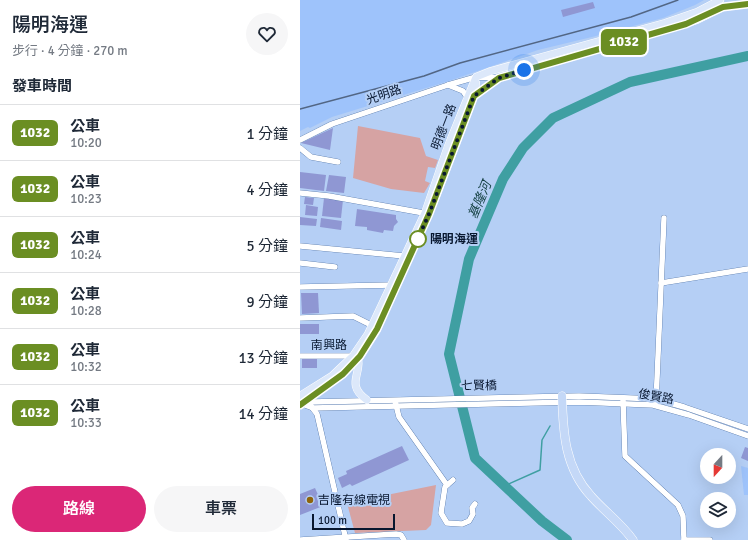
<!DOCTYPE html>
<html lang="zh-TW">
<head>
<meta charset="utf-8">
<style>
  body { margin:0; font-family:Signika,"Noto Sans TC",sans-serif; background:#f6f6f7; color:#1f2937; height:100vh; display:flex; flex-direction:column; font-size:15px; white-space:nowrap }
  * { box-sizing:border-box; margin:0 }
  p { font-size:13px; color:#747a83 }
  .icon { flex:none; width:22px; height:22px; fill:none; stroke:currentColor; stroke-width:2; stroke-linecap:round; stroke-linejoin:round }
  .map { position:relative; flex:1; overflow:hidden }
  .drawer { display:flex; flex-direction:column; background:#fff; width:300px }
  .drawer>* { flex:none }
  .badge { padding:0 8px; border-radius:6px; font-size:14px; line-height:26px }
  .needle { width:26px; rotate:201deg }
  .controls { position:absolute; left:400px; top:448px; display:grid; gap:8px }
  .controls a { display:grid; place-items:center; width:36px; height:36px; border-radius:50%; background:#fff; box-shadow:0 4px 16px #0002; font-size:20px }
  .scale { position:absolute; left:12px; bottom:10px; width:83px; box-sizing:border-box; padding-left:4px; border:2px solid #08172f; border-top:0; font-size:11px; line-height:14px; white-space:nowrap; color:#08172f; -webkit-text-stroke:3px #b5cff5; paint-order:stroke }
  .you { position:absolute; width:20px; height:20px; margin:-10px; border:3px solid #fff; border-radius:50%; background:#1a73e8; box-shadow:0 0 0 6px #1a73e833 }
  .map>.badge { position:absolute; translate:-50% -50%; box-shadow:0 0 0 2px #fff }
  h2 { padding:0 12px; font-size:15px; line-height:36px }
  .round { display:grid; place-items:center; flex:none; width:42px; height:42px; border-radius:21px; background:#f6f6f7 }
  .overview { display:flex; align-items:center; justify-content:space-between; height:68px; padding:0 12px }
  h1 { font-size:19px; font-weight:600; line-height:30px }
  .primary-button { display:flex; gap:8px; margin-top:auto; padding:8px 12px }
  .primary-button a { flex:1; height:46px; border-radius:24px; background:#db2777; color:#fff; font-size:16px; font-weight:600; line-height:46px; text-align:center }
  .primary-button a+a { background:#f6f6f7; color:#1f2937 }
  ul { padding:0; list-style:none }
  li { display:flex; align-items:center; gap:12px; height:56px; padding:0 12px; border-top:1px solid #e0e1e3 }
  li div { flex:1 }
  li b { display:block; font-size:15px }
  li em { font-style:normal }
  li .badge { min-width:44px; font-weight:700; text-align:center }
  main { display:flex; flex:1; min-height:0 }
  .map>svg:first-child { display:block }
</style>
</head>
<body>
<main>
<section class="drawer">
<div class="overview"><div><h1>陽明海運</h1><p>步行 · 4 分鐘 · 270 m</p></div><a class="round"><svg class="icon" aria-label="heart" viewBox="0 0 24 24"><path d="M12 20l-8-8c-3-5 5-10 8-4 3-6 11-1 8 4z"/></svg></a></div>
<h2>發車時間</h2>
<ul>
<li><span class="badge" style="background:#6b8e23;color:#fff">1032</span><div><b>公車</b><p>10:20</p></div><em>1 分鐘</em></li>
<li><span class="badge" style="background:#6b8e23;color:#fff">1032</span><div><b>公車</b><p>10:23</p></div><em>4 分鐘</em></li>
<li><span class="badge" style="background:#6b8e23;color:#fff">1032</span><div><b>公車</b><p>10:24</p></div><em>5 分鐘</em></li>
<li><span class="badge" style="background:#6b8e23;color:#fff">1032</span><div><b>公車</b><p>10:28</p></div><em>9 分鐘</em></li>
<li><span class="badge" style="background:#6b8e23;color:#fff">1032</span><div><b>公車</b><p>10:32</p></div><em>13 分鐘</em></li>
<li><span class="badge" style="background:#6b8e23;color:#fff">1032</span><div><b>公車</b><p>10:33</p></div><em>14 分鐘</em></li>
</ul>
<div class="primary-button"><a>路線</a><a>車票</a></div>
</section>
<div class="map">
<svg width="448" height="540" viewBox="0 0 448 540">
  <rect width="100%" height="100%" fill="#b5cff5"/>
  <g fill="#9ec3fb">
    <polygon points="0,0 404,0 395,5 363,18 296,36 238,50 149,81 32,117 10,128 8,127 0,131"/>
    <polygon points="441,466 448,468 448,495 444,495"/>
  </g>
  <g fill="#d6a3a3">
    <polygon points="58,126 120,138 126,156 138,160 135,168 128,167 125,181 130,183 124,193 91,189 53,178"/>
    <polygon points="136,485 131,525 126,530 55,533 47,503"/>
  </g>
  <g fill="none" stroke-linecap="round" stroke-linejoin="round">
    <polyline stroke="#3f9fa2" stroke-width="1.5" points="204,486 240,470 242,440 250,426"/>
    <polyline stroke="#3f9fa2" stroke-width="10" points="267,540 242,521 175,458 149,354 169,259 203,179 223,148 253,118 330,82 448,56"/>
  </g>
  <g fill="#8f97d3">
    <polygon points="293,2 295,8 263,17 261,10"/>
    <polygon points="33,128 30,150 1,143"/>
    <polygon points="0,172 26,175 24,191 0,188"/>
    <polygon points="29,175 46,177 44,193 26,191"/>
    <polygon points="5,197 14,198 13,205 4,204"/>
    <polygon points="24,198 43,200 41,218 22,216"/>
    <polygon points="6,205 18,207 17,216 5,215"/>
    <polygon points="57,209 96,215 96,219 98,222 94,226 93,231 84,230 83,233 67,230 67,227 55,226"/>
    <polygon points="0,217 17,219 16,226 0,225"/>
    <polygon points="21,218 42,221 41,230 20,227"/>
    <polygon points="1,293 18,293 19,313 2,314"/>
    <rect x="0" y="324" width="19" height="10"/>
    <rect x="2" y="357" width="15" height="11"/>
    <polygon points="102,446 109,460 52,486 50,484 42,488 38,478 47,474 46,471"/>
    <polygon points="445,447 448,448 448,461 441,458"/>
    <polygon points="15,488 23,506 0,515 0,494"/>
  </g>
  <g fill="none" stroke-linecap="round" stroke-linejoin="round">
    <defs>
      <g id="minor">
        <polyline points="148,85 163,91 167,97"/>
        <polyline points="0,140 32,124 148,85 176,77 199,78"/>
        <polyline points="0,148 11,157 38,162"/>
        <polyline points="0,193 29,196 129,214"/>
        <polyline points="0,246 104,256"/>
        <polyline points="0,263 35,267"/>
        <polyline points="361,283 448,269"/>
        <polyline points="0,287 93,285"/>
        <polyline points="0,318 53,316 73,326"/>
        <polyline points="0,356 53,356"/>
        <polyline points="4,399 12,402 279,396 356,399 384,407 448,429"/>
        <polyline points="323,400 325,456 378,505 383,516 384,540"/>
        <polyline points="1,401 2,404 13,408 279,402 353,405 389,415 448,436"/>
        <polyline points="95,401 99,417 147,485"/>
        <polyline points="356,402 364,218"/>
        <polyline points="11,406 17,414 46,540"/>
        <polyline points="153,480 145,487 141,513 147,523 162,524 169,521 173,514 172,508 175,504"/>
        <polyline points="0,540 96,534 101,535 104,540"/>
        <polyline points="384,540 410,540"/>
      </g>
      <g id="major">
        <polyline points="174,96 199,78 365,30 397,20 423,7 448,4"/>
        <polyline points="133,204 174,96 176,83"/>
        <path d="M58,358C62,373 45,385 67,400"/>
        <polyline points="0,396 32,376 53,356 68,334 125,213 148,146 176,77 191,71 365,23 397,12 420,0"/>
        <polyline points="0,404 43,374 60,356 77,329 122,229"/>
      </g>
      <path id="highway" d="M262,396C263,433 265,468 291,496C304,511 321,523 333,540"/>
    </defs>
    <use href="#minor" stroke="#3c639c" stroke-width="6"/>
    <use href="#major" stroke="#fff" stroke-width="8"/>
    <use href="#highway" stroke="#fff" stroke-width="9"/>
    <use href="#minor" stroke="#fff" stroke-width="5.5"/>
    <use href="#major" stroke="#dce8fa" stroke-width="7"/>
    <use href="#highway" stroke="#c4d8f7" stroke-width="8"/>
    <polyline stroke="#526684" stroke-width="1.5" points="0,109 124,76 160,63 331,17 378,0"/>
  </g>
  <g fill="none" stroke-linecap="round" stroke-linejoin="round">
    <defs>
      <polyline id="line" points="0,405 43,374 60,356 77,329 129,214 174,96 199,78 386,24 423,7 448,4"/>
    </defs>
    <use href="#line" stroke="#fff" stroke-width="9"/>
    <use href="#line" stroke="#6b8e23" stroke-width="6"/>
    <polyline stroke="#08172f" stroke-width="4" stroke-dasharray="0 7.2" points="118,239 116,243 129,214 174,96 199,78 224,70"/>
  </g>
  <circle fill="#fff" stroke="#6b8e23" stroke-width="2" cx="118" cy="239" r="8"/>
  <circle fill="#8f640b" stroke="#b5cff5" stroke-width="1.5" cx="10" cy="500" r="4"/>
  <g text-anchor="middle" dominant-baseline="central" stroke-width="4" stroke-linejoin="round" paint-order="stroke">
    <g font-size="12" fill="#08172f" stroke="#b5cff5">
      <text transform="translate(84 95) rotate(-19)">光明路</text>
      <text transform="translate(144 127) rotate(-69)">明德一路</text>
      <text x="29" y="345">南興路</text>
      <text transform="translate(179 386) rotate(-1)">七賢橋</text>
      <text transform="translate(356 397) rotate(10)">俊賢路</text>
    </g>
    <g font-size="12" font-weight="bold" fill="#08172f" stroke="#b5cff5" text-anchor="start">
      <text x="130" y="239">陽明海運</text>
    </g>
    <g font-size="12" fill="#08172f" stroke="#b5cff5" text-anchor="start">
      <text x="18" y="500">吉隆有線電視</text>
    </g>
    <g font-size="13" font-style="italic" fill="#133f40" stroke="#b5cff5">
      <text transform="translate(180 200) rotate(-67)">基隆河</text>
    </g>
  </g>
</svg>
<div class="controls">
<a><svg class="needle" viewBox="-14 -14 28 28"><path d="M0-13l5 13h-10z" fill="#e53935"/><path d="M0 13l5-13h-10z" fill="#747a83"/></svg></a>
<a><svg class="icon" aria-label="layers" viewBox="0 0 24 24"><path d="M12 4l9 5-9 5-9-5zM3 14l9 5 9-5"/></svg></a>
</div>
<div class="scale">100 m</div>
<div class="you" style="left:224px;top:70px"></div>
<b class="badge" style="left:324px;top:42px;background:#6b8e23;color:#fff">1032</b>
</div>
</main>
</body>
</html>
